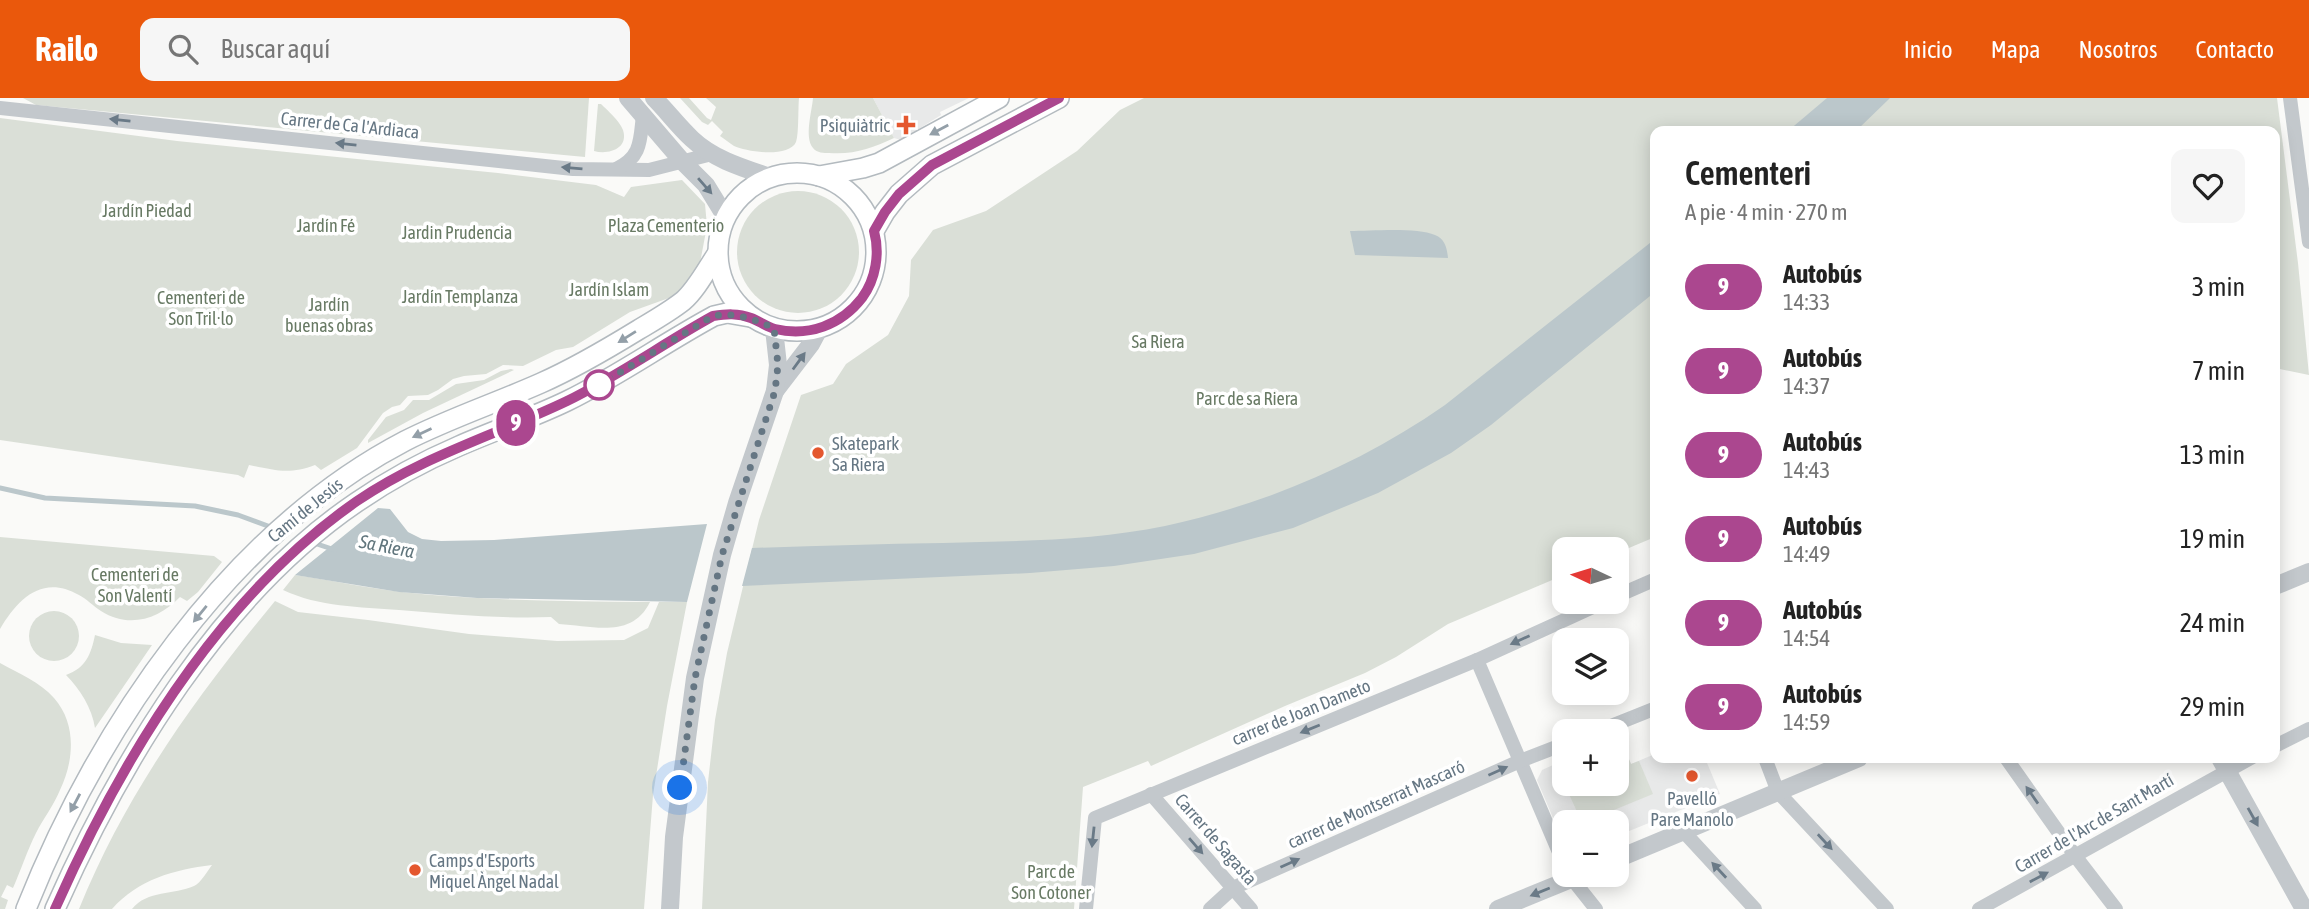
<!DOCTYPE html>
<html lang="es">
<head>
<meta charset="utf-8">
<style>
  body { margin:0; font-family:"Asap Condensed",sans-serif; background:#f6f6f6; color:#222; height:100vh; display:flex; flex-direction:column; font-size:26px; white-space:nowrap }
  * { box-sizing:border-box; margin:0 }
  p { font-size:23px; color:#767676 }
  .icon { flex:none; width:38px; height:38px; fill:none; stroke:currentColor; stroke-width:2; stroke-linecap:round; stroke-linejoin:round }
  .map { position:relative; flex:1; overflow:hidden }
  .drawer { position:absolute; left:1650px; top:28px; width:630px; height:637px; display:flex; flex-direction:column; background:#fff; border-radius:14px; box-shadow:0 4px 18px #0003 }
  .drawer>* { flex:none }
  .badge { padding:0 14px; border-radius:23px; font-size:24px; line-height:46px }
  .needle { width:46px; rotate:274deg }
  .tools { position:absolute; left:1552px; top:439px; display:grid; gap:14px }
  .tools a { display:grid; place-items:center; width:77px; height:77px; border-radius:14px; background:#fff; box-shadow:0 4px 18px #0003; font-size:35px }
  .you { position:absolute; width:35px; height:35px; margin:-18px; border:5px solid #fff; border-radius:50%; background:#1a73e8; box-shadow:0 0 0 10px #1a73e833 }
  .map>.badge { position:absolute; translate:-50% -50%; box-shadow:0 0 0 4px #fff }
  .round { display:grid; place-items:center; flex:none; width:74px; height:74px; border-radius:14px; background:#f6f6f6 }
  .summary { display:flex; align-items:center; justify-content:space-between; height:119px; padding:0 35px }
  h1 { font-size:33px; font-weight:600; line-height:52px }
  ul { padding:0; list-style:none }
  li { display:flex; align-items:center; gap:21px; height:84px; padding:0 35px }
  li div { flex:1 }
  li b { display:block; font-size:26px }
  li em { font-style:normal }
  li .badge { min-width:77px; font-weight:700; text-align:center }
  header { display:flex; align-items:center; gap:42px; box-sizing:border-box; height:98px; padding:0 35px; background:#ea580c; color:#fff }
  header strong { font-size:33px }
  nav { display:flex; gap:38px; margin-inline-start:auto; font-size:24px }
  .search { width:490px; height:63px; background:#f6f6f6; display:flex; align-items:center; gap:18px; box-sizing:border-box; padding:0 24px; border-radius:14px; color:#767676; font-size:26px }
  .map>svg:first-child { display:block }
</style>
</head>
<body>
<header>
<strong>Railo</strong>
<div class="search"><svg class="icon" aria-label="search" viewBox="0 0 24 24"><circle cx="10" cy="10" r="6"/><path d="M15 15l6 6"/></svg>Buscar aquí</div>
<nav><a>Inicio</a><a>Mapa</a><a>Nosotros</a><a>Contacto</a></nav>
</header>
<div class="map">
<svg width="2309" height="811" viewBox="0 0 2309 811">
  <rect width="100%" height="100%" fill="#fafaf8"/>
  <g fill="#e8e9e9">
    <polygon points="873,0 969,0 940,14 941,17 901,42 894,40"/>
    <polygon points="1620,640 1631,666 1655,656 1656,660 1705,660 1720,696 1617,738 1617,724 1564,724 1564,746 1537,682 1542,672 1564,662 1564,686 1617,686 1617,641"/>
  </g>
  <g fill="#dadfd7">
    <polygon points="23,0 589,0 585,59 36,7"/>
    <path d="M680,0H689L707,20L711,22L716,9L706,0H799C798,10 799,36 796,44C789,60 747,54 734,48C729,45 725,41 720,38L723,34L712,23L708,27L702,24Z"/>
    <path d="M813,0H873L894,40C872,50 854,57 829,55C824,55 817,55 813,50C804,39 812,13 813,0Z"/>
    <polygon points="1144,0 2277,0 2298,165 2309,277 2275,270 2275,33 1656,33 1655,439 1617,455 1617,452 1564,452 1564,477 1448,526 1396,559 1365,575 1285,608 1151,668 1148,663 1083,689 1074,811 702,811 708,684 715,622 727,555 759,422 801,297 833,286 846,266 888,237 909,198 911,162 933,132 986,113 1077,53 1120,12"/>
    <path d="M598,6H601C608,13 619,22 623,32C629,51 608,57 594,53Z"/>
    <path d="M0,20L177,43L498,75L596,87L624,99L631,89L682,82L705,106L707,128L700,165L680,196L630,214L573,249L556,252L523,268L503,267L486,276L464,278L453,281L438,292L428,297L408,298L400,307L392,309L383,315L357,350L321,372L315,367C289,377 275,372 249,367L244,380L238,377L0,342Z"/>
    <circle cx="798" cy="154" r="61"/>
    <polygon points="511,271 514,272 423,315 368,345 368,342 386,319 404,312 413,302 429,302 456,286 484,282 501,273"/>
    <path d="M0,439L214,458L222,464L198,494L187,503L180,499C159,521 129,531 101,513C93,508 87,501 79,497C42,476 18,501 0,531Z"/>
    <path d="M295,477C331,482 366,490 402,494C484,503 567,503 650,504C632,541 593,528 559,526L551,519C500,521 450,516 399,512C360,509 319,509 283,492Z"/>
    <path d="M275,503L298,514L368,522L469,536L557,543L624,542L648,530L659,504H687L667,608L653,697L644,811H132C147,792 174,797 194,788C201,785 208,772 212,767C173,772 139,781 112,811H79C126,695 196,599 275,503Z"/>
    <circle cx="54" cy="538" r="25"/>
    <path d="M95,537L121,545L152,547L95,630C92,610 80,591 66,577C86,570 91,556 95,537Z"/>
    <path d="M0,565C18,575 40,584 54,600C77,626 74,663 60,692C54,707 43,721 36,735C27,753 21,772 13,790L7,787L1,799L8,802L5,811H0Z"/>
    <polygon points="1620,640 1631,666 1639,663 1653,696 1587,723 1585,718 1580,720 1567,692 1580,686 1617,686 1617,641"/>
  </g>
  <g fill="#bbc7cb">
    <polygon points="1827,0 1890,0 1856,33 1788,33"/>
    <path d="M1350,133C1371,133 1417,129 1435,137C1445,141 1447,150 1448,160L1355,157Z"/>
    <path d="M1655,141V194L1491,327L1451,355L1378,395L1293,430L1194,456L1114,468L1030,475L742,488L752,450C816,448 879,446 943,445C1017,443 1092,443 1165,428C1266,406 1360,366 1445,307Z"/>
    <polygon points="378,410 390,411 408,434 422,441 441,443 494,442 707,426 687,504 477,500 399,494 295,477"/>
  </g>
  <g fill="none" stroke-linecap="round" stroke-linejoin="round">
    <g stroke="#bbc7cb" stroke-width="5">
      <polyline points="0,390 45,400 195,408 238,417 276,431"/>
      <polyline points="311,444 335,452"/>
    </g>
    <defs>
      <g id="secondary">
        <circle cx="797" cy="154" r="79"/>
        <polyline points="819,78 863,70 879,65 999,0"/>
        <polyline points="874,133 885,114 899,96 932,67 1059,0"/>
        <path d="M26,811C98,630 229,435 405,343C448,321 496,305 541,285C575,270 607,251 638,232C653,223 669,214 683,203C696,192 707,171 717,156"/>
        <path d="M55,811C121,662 220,497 357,404C389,382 424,363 459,348C495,332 532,320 567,303C618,278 664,245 714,218L727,215L750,219"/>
      </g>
    </defs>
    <use href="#secondary" stroke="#b3babf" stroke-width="22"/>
    <g stroke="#c3c8cc" stroke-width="14">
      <polyline points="2290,0 2309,144"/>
      <polyline points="0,10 573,71 649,72 712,56"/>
      <path d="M616,71C642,59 640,42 643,17"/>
      <polyline points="1617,498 1656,481"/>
      <polyline points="1477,562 1564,766"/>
      <polyline points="1596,634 1656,610"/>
      <polyline points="2275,648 2309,631"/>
      <polyline points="1765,660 1778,694 1887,811"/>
      <polyline points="2006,660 2076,759 2116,811"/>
      <polyline points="1151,696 1251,811"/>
      <polyline points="1683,733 1755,811"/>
      <polyline points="1569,777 1596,811"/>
      <polyline points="1086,811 1095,720 1477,562 1604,504"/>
      <polyline points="1210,811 1233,790 1520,663 1564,646"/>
      <polyline points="1979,811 2251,660"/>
    </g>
    <g stroke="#c3c8cc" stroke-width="18">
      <polyline points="628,0 682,63 706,87 725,118"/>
      <path d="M654,0C667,13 678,28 692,41C713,61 743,70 770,79"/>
      <polyline points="775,293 811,246 819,231"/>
      <polyline points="2275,488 2309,474"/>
      <polyline points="2220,660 2304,811"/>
      <polyline points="1617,761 1859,660"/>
      <polyline points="670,811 674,739 695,580 722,457 737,405 775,293 778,267 774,231"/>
      <polyline points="1498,811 1581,777"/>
    </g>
    <use href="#secondary" stroke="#fff" stroke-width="19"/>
  </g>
  <defs><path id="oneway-solid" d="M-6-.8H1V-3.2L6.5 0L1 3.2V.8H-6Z" transform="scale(1.75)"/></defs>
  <g fill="#6a7a87">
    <use href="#oneway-solid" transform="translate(120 22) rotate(-174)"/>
    <use href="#oneway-solid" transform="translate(346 46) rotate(-174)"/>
    <use href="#oneway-solid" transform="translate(572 70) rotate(-175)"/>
    <use href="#oneway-solid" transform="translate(705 88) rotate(49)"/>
    <use href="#oneway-solid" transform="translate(799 263) rotate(-54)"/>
    <use href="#oneway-solid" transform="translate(1520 542) rotate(156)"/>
    <use href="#oneway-solid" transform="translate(1310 631) rotate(158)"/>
    <use href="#oneway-solid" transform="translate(1498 673) rotate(-24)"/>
    <use href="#oneway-solid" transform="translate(2032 697) rotate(-125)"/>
    <use href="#oneway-solid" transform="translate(2253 719) rotate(61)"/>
    <use href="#oneway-solid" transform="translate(1093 739) rotate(96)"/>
    <use href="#oneway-solid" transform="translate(1825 744) rotate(47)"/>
    <use href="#oneway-solid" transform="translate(1196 748) rotate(49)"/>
    <use href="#oneway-solid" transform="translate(1290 765) rotate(-24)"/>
    <use href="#oneway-solid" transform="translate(1719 772) rotate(-133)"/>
    <use href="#oneway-solid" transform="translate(2039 779) rotate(-28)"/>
    <use href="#oneway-solid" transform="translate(1540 794) rotate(158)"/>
  </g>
  <g fill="#939fa8">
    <use href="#oneway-solid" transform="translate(939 32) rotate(152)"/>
    <use href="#oneway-solid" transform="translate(627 239) rotate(148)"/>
    <use href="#oneway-solid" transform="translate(422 335) rotate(155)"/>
    <use href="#oneway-solid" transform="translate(200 516) rotate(129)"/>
    <use href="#oneway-solid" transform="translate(75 705) rotate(118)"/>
  </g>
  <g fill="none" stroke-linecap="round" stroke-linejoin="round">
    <defs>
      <path id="line" d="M55,811C122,660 219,499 357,403C423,358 496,337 567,303C618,278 664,245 713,218C726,216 738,215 751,220C759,223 767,229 775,231C809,239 841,227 862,200C876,181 880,155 874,133L885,114L899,96L932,67L1059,0"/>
    </defs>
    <use href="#line" stroke="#fff" stroke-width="16"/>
    <use href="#line" stroke="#ab478f" stroke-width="10"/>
    <path stroke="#657683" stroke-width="7" stroke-dasharray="0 12.6" d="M599,287L713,218C736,214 753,221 774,230L778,267L775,293L722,457L695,580L680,690"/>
  </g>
  <g fill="#e4572e" stroke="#fff" stroke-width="2.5">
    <path d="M902.5 16.5h7v7h7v7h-7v7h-7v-7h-7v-7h7z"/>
    <circle cx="818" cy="355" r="7"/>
    <circle cx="1692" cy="678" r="7"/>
    <circle cx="415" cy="772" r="7"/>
  </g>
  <circle fill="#fff" stroke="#ab478f" stroke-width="3.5" cx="599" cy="287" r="14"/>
  <g text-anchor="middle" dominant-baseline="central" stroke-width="7" stroke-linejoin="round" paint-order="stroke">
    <g font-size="18" fill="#657683" stroke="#fff">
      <text transform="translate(350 27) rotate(6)">Carrer de Ca l'Ardiaca</text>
      <text transform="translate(305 412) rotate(-39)">Camí de Jesús</text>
      <text transform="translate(1301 614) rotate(-22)">carrer de Joan Dameto</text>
      <text transform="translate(1376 706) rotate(-24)">carrer de Montserrat Mascaró</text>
      <text transform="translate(2094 725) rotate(-30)">Carrer de l'Arc de Sant Martí</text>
      <text transform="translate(1216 741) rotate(49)">Carrer de Sagasta</text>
    </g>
    <g font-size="18" fill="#657683" stroke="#fff" text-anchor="start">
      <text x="890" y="27" text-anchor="end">Psiquiàtric</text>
      <text x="832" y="345">Skatepark<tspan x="832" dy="21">Sa Riera</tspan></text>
      <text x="1692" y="700" text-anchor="middle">Pavelló<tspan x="1692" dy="21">Pare Manolo</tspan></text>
      <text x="429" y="762">Camps d'Esports<tspan x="429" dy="21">Miquel Àngel Nadal</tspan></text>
    </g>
    <g font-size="18" fill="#687a64" stroke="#fff">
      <text x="147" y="112">Jardín Piedad</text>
      <text x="326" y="127">Jardín Fé</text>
      <text x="666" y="127">Plaza Cementerio</text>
      <text x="457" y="134">Jardin Prudencia</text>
      <text x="609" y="191">Jardín Islam</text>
      <text x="460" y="198">Jardín Templanza</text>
      <text x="201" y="199">Cementeri de<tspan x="201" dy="21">Son Tril·lo</tspan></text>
      <text x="329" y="206">Jardín<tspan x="329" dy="21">buenas obras</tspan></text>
      <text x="1158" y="243">Sa Riera</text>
      <text x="1247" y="300">Parc de sa Riera</text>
      <text x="135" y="476">Cementeri de<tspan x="135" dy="21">Son Valentí</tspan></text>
      <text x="1051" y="773">Parc de<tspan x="1051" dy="21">Son Cotoner</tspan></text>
    </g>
    <g font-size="19" font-style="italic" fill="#60757c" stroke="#fff">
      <text transform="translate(387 448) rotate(11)">Sa Riera</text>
    </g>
  </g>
</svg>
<div class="tools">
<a><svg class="needle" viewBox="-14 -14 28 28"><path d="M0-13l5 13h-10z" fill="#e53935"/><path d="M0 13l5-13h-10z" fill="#767676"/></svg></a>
<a><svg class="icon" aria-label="layers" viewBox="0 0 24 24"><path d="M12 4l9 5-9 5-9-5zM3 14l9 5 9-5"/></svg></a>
<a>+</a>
<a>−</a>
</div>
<div class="you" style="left:680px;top:690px"></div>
<b class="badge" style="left:516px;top:325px;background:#ab478f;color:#fff">9</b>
<section class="drawer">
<div class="summary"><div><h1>Cementeri</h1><p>A pie · 4 min · 270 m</p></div><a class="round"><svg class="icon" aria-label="heart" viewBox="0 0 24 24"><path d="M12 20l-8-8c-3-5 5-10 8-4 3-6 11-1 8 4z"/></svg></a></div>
<ul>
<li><span class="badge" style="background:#ab478f;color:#fff">9</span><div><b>Autobús</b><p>14:33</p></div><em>3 min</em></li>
<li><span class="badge" style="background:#ab478f;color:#fff">9</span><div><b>Autobús</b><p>14:37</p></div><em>7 min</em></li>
<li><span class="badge" style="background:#ab478f;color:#fff">9</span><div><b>Autobús</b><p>14:43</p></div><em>13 min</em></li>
<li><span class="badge" style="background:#ab478f;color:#fff">9</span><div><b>Autobús</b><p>14:49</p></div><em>19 min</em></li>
<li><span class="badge" style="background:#ab478f;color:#fff">9</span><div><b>Autobús</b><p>14:54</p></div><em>24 min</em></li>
<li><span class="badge" style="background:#ab478f;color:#fff">9</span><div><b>Autobús</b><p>14:59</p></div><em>29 min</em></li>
</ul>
</section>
</div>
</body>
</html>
